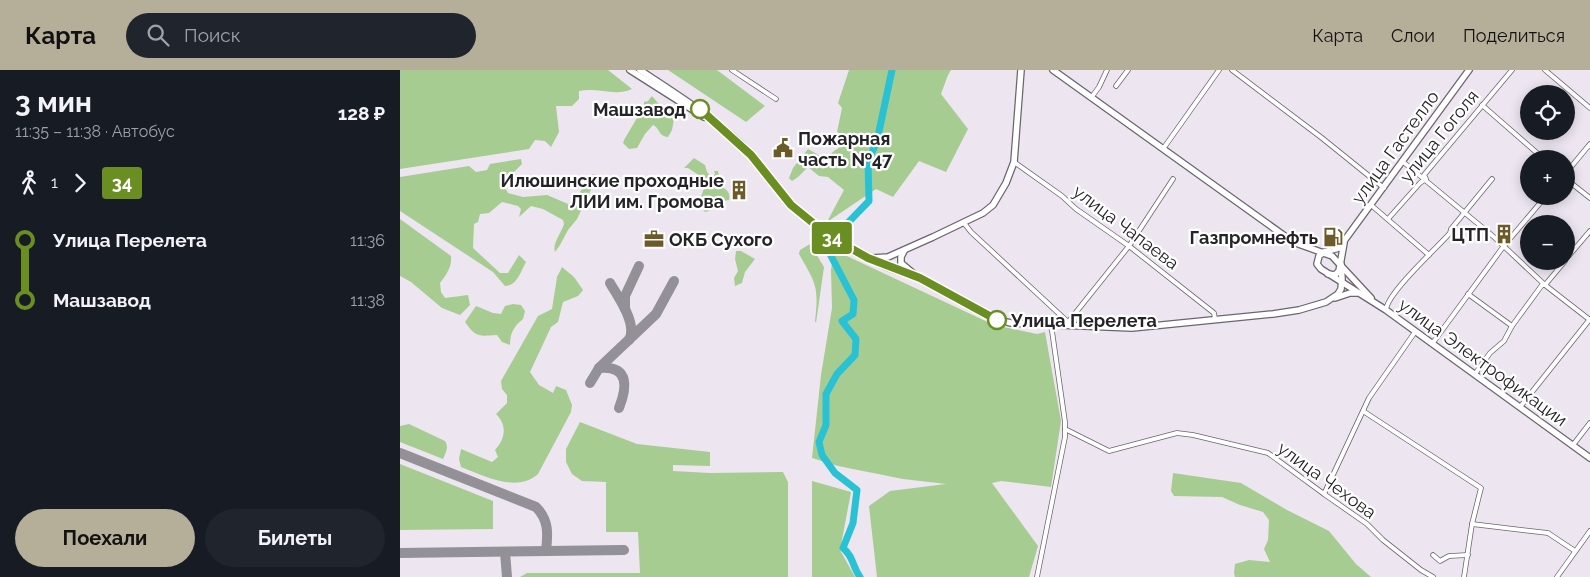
<!DOCTYPE html>
<html lang="ru">
<head>
<meta charset="utf-8">
<style>
  body { margin:0; font-family:Raleway,sans-serif; background:#20242c; color:#f1f3f6; height:100vh; display:flex; flex-direction:column; font-size:19px; white-space:nowrap }
  * { box-sizing:border-box; margin:0 }
  p { font-size:16px; color:#9ea1a6 }
  .icon { flex:none; width:28px; height:28px; fill:none; stroke:currentColor; stroke-width:2; stroke-linecap:round; stroke-linejoin:round }
  .map { position:relative; flex:1; overflow:hidden }
  .panel { display:flex; flex-direction:column; background:#171b24; width:400px }
  .panel>* { flex:none }
  .badge { padding:0 10px; border-radius:4px; font-size:18px; line-height:32px }
  .controls { position:absolute; left:1120px; top:15px; display:grid; gap:10px }
  .controls a { display:grid; place-items:center; width:55px; height:55px; border-radius:50%; background:#171b24; box-shadow:0 2px 12px #0003; font-size:25px }
  .map>.badge { position:absolute; translate:-50% -50%; box-shadow:0 0 0 2px #fff }
  .legs { display:flex; align-items:center; gap:8px; height:55px; padding:0 15px; font-size:16px }
  .legs p { margin-inline-start:auto }
  .head { display:flex; align-items:center; justify-content:space-between; height:85px; padding:0 15px }
  h1 { font-size:28px; font-weight:700; line-height:38px }
  .primary-button { display:flex; gap:10px; margin-top:auto; padding:10px 15px }
  .primary-button a { flex:1; height:58px; border-radius:30px; background:#b5ae99; color:#111; font-size:20px; font-weight:700; line-height:58px; text-align:center }
  .primary-button a+a { background:#20242c; color:#f1f3f6 }
  ul { padding:0 15px; list-style:none }
  li { display:flex; align-items:center; gap:18px; height:60px; font-size:19px }
  li i { display:grid; place-items:center; width:8px; height:100%; margin:0 6px; background:currentColor }
  li i::after { content:''; width:12px; height:12px; margin:-6px; border:4px solid; border-radius:50%; background:#171b24 }
  li p { margin-inline-start:auto }
  li:first-child i { background:linear-gradient(#0000 50%,currentColor 0) }
  li:last-child i { background:linear-gradient(currentColor 50%,#0000 0) }
  header { display:flex; align-items:center; gap:30px; box-sizing:border-box; height:70px; padding:0 25px; background:#b5ae99; color:#111 }
  header strong { font-size:24px }
  nav { display:flex; gap:28px; margin-inline-start:auto; font-size:18px }
  .search { width:350px; height:45px; background:#20242c; display:flex; align-items:center; gap:12px; box-sizing:border-box; padding:0 18px; border-radius:28px; color:#9ea1a6; font-size:19px }
  main { display:flex; flex:1; min-height:0 }
  .map>svg:first-child { display:block }
</style>
</head>
<body>
<header>
<strong>Карта</strong>
<div class="search"><svg class="icon" aria-label="search" viewBox="0 0 24 24"><circle cx="10" cy="10" r="6"/><path d="M15 15l6 6"/></svg>Поиск</div>
<nav><a>Карта</a><a>Слои</a><a>Поделиться</a></nav>
</header>
<main>
<section class="panel">
<div class="head"><div><h1>3 мин</h1><p>11:35 – 11:38 · Автобус</p></div><b>128 ₽</b></div>
<div class="legs"><svg class="icon" aria-label="walk" viewBox="0 0 24 24"><circle cx="13" cy="4" r="2"/><path d="M13 8l-2 6 4 7M11 14l-3 7M7 12l3-4h3l4 4"/></svg>1<svg class="icon" aria-label="forward" viewBox="0 0 24 24"><path d="M9 5l7 7-7 7"/></svg><b class="badge" style="background:#6b8e23;color:#fff">34</b></div>
<ul>
<li><i style="color:#6b8e23"></i><b>Улица Перелета</b><p>11:36</p></li>
<li><i style="color:#6b8e23"></i><b>Машзавод</b><p>11:38</p></li>
</ul>
<div class="primary-button"><a>Поехали</a><a>Билеты</a></div>
</section>
<div class="map">
<svg width="1190" height="507" viewBox="0 0 1190 507">
  <rect width="100%" height="100%" fill="#ede6f1"/>
  <g fill="#a6cc91">
    <path d="M0,0H208L232,19C215,27 198,17 179,21V29L172,36H156L159,62L151,77L145,71L135,70L129,79L0,99Z"/>
    <polygon points="268,0 317,0 365,36 346,52"/>
    <path d="M449,0H551L548,5L541,24L568,59L546,102L519,91L493,127L476,119L427,152L444,120L428,107L419,106L408,97L398,107L392,111L389,108L393,98L408,79L426,89C434,78 441,79 450,69L437,62L442,38L438,33Z"/>
    <path d="M252,26L258,33L275,44L272,60L268,67C258,66 260,58 253,55L245,64L237,78L229,79L223,73L224,70L244,36V32L248,31Z"/>
    <path d="M294,88L305,95L307,102L312,108L315,104L314,101H318L321,116C327,120 331,123 329,130C320,131 315,134 309,141L305,142C295,132 305,121 306,110L288,98H284Z"/>
    <path d="M121,89L122,94L107,109L104,116L108,123L123,127L147,125L173,136L180,131V122L191,105L195,104L197,107L177,149L168,160L160,175L155,182C152,173 162,162 164,154L163,150L143,139L131,136L119,147L121,139L118,136L102,132L89,143L80,144L78,152L74,154L73,178L100,203H108L119,185L126,192C121,201 117,216 105,216L93,202L0,141V107L69,96L76,102L87,100L90,94Z"/>
    <path d="M0,149L51,186C52,198 46,205 40,213L41,222L45,228L68,225L70,235L60,245L42,238L11,212L0,206Z"/>
    <path d="M410,174L424,197L416,253L415,251C419,216 416,214 399,184L400,180Z"/>
    <polygon points="434,180 594,255 637,264 645,262 661,351 651,417 601,411 592,413 638,476 629,507 477,507 469,436 490,421 546,414 503,409 438,396 412,388 421,305 432,238 431,200"/>
    <polygon points="336,181 341,181 355,189 345,202 342,213 335,216 334,208 338,201 335,189"/>
    <path d="M162,197L174,207L183,220L178,226L163,232L158,252L151,257L130,302L139,315L153,323L156,316L166,320L172,335L171,342L138,404C117,423 84,406 61,397L59,389L61,379L92,392L98,387L95,380C106,368 107,355 96,344L107,333V325L102,319L101,311L138,246L152,239L157,207Z"/>
    <path d="M113,234L121,235L125,241L123,249C114,256 110,263 110,275L102,272L97,265C79,266 76,268 65,252L76,236L93,243L101,244L105,236Z"/>
    <polygon points="180,352 237,374 310,382 310,396 273,395 273,401 310,403 383,402 388,412 388,507 120,507 127,503 240,503 238,462 206,462 206,412 182,411 172,404 166,392 166,379"/>
    <path d="M9,354L45,371C49,377 46,382 43,389L0,372V356Z"/>
    <polygon points="0,394 93,431 93,459 0,460"/>
    <polygon points="773,403 841,413 887,440 929,461 956,494 971,507 835,507 834,503 835,494 849,490 870,492 864,479 868,470 869,450 863,442 840,435 822,427 774,426 771,421"/>
    <polygon points="412,411 451,422 440,480 455,507 412,507"/>
  </g>
  <g fill="none" stroke-linecap="round" stroke-linejoin="round">
    <path stroke="#29c2d5" stroke-width="7" d="M460,507C452,496 454,487 443,478L453,453L457,420L435,403L422,385L419,372L426,355V324L437,304L455,285L456,269L442,251L453,244L454,230L430,184L431,175L438,163L469,131L468,91L477,71L492,0"/>
    <g stroke="#949098" stroke-width="10">
      <path d="M210,213C218,227 238,254 229,270"/>
      <polyline points="225,239 225,226 239,196"/>
      <path d="M199,298C230,295 227,318 219,338"/>
      <polyline points="190,313 199,298 256,244 274,211"/>
      <path d="M0,383L136,437C149,450 148,464 146,481"/>
      <polyline points="105,482 107,507"/>
      <polyline points="0,483 224,480"/>
    </g>
    <defs>
      <g id="minor">
        <polyline points="332,0 376,29"/>
        <polyline points="832,0 922,68 984,118"/>
        <polyline points="1145,0 1190,38"/>
        <polyline points="716,16 728,0"/>
        <polyline points="691,28 699,17 707,0"/>
        <polyline points="1082,35 1144,89"/>
        <polyline points="763,79 819,0"/>
        <polyline points="1002,91 1094,167 1145,215 1190,250"/>
        <polyline points="614,92 662,126 676,139 729,176 814,243 815,249"/>
        <polyline points="1166,103 1190,74"/>
        <polyline points="1166,109 1190,128"/>
        <polyline points="971,135 1029,185"/>
        <polyline points="988,149 1020,113 1026,109 1024,105 1112,0"/>
        <polyline points="564,153 571,162 669,253"/>
        <polyline points="1166,189 1190,161"/>
        <polyline points="1068,224 1112,256"/>
        <path d="M986,240C987,223 1037,178 1050,163L1051,159L1092,109"/>
        <polyline points="669,251 729,176 773,109"/>
        <polyline points="1032,274 1103,177 1146,126"/>
        <polyline points="1075,304 1090,283 1104,271 1112,256 1142,215 1145,215 1165,191"/>
        <polyline points="1120,337 1190,249"/>
        <polyline points="963,341 1081,418 1072,454 1064,507"/>
        <polyline points="665,359 709,381 777,363 793,365 868,383 924,424 967,454 983,470 1021,500 1033,507"/>
        <polyline points="1173,375 1190,353"/>
        <polyline points="924,424 969,328 1015,262"/>
        <polyline points="1072,454 1148,463 1175,481"/>
        <polyline points="1033,485 1040,491 1049,486 1068,485"/>
        <polyline points="637,507 665,367 665,352 652,261 650,254"/>
        <polyline points="1157,507 1190,461"/>
      </g>
      <g id="primary">
        <polyline points="230,0 304,47"/>
        <path d="M240,0C275,23 310,45 341,74C367,100 385,133 415,156C436,172 462,187 487,197C503,203 518,207 533,215C559,227 583,247 611,253L732,258L873,244L899,240L926,232L938,224L941,219L942,209L941,194"/>
        <polyline points="653,0 893,172 932,186 971,228"/>
        <polyline points="1069,0 944,171 939,178 924,182 919,186 917,194 921,199 986,240 1190,388"/>
        <polyline points="504,181 501,187 501,193 514,204"/>
        <polyline points="472,188 488,187 533,167 583,143 593,135 606,113 614,92 621,0"/>
        <polyline points="928,204 935,205 939,201 944,173"/>
        <polyline points="935,228 950,223 957,223"/>
      </g>
    </defs>
    <use href="#minor" stroke="#6b656e" stroke-width="5.5"/>
    <use href="#primary" stroke="#6b656e" stroke-width="8"/>
    <use href="#minor" stroke="#fff" stroke-width="4"/>
    <use href="#primary" stroke="#fff" stroke-width="5.5"/>
  </g>
  <g fill="none" stroke-linecap="round" stroke-linejoin="round">
    <defs>
      <polyline id="line-1" points="300,39 351,85 391,135 429,166 468,188 520,208 597,250"/>
    </defs>
    <use href="#line-1" stroke="#fff" stroke-width="11"/>
    <use href="#line-1" stroke="#6b8e23" stroke-width="8"/>
  </g>
  <defs>
    <symbol id="civic-bare" viewBox="-9 -9 18 18"><path d="M-.6-6.5H3V-4.5H.6V-3L4-1V1h2V6H-6V1h2V-1L-.6-3ZM-1.2 2.5V6h2.4V2.5Z" fill="#6c5a28" stroke="#fff" stroke-width="2.5" paint-order="stroke"/></symbol>
    <symbol id="building-bare" viewBox="-9 -9 18 18"><path d="M-4-6H4V6H1V3H-1V6H-4ZM-2.5-4.3h1.7v1.8h-1.7ZM.8-4.3h1.7v1.8H.8ZM-2.5-1h1.7V.8h-1.7ZM.8-1h1.7V.8H.8Z" fill="#6c5a28" stroke="#fff" stroke-width="2.5" paint-order="stroke"/></symbol>
    <symbol id="fuel-bare" viewBox="-9 -9 18 18"><path d="M-5.5-6h7V0h2V4h1.3V-2.5L3-4.5l.8-.8L6-3V5H2.5V1h-1V6h-7ZM-4.2-4.7v3.2H.2V-4.7Z" fill="#6c5a28" stroke="#fff" stroke-width="2.5" paint-order="stroke"/></symbol>
    <symbol id="office-bare" viewBox="-9 -9 18 18"><path d="M-6-3h4V-5.5h4V-3h4V5H-6ZM-1-4.5V-3h2v-1.5ZM-6 0V1H6V0Z" fill="#6c5a28" stroke="#fff" stroke-width="2.5" paint-order="stroke"/></symbol>
  </defs>
  <g fill-rule="evenodd">
    <use href="#civic-bare" x="369" y="64" width="28" height="28"/>
    <use href="#building-bare" x="325" y="106" width="28" height="28"/>
    <use href="#building-bare" x="1090" y="150" width="28" height="28"/>
    <use href="#fuel-bare" x="919" y="153" width="28" height="28"/>
    <use href="#office-bare" x="240" y="155" width="28" height="28"/>
  </g>
  <g fill="#fff" stroke="#6b8e23" stroke-width="2.5">
    <circle cx="300" cy="39" r="9"/>
    <circle cx="597" cy="250" r="9"/>
  </g>
  <g text-anchor="middle" dominant-baseline="central" stroke-width="4.5" stroke-linejoin="round" paint-order="stroke">
    <g font-size="18" font-weight="bold" fill="#252327" stroke="#fff" text-anchor="end">
      <text x="286" y="39">Машзавод</text>
      <text x="611" y="250" text-anchor="start">Улица Перелета</text>
    </g>
    <g font-size="18" fill="#252327" stroke="#fff">
      <text transform="translate(1039 66) rotate(-51)">улица Гоголя</text>
      <text transform="translate(995 77) rotate(-54)">улица Гастелло</text>
      <text transform="translate(726 157) rotate(37)">улица Чапаева</text>
      <text transform="translate(1083 292) rotate(36)">улица Электрофикации</text>
      <text transform="translate(927 410) rotate(36)">улица Чехова</text>
    </g>
    <g font-size="18" font-weight="bold" fill="#252327" stroke="#fff" text-anchor="end">
      <text x="398" y="68" text-anchor="start">Пожарная<tspan x="398" dy="21">часть №47</tspan></text>
      <text x="324" y="110">Илюшинские проходные<tspan x="324" dy="21">ЛИИ им. Громова</tspan></text>
      <text x="1089" y="164">ЦТП</text>
      <text x="918" y="167">Газпромнефть</text>
      <text x="269" y="169" text-anchor="start">ОКБ Сухого</text>
    </g>
  </g>
</svg>
<div class="controls">
<a><svg class="icon" aria-label="locate" viewBox="0 0 24 24"><circle cx="12" cy="12" r="6"/><path d="M12 2v4M12 18v4M2 12h4M18 12h4"/></svg></a>
<a>+</a>
<a>−</a>
</div>
<b class="badge" style="left:432px;top:168px;background:#6b8e23;color:#fff">34</b>
</div>
</main>
</body>
</html>
